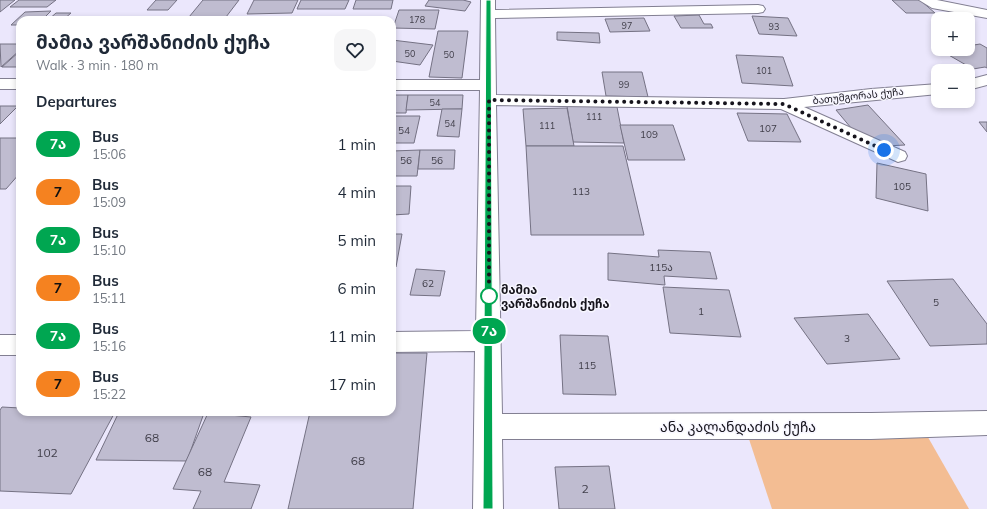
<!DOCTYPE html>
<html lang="en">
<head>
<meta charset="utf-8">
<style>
  body { margin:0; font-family:Mulish,"Noto Sans Georgian",sans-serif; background:#f6f6f7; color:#1f2937; height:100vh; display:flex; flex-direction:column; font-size:15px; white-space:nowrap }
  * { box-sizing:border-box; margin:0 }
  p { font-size:13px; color:#747a83 }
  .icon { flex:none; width:22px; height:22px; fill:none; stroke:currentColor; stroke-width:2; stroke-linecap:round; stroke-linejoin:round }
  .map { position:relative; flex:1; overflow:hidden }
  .drawer { position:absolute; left:16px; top:16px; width:380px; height:400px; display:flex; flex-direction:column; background:#fff; border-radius:12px; box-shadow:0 2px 6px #0003 }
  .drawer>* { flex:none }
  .badge { padding:0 8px; border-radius:13px; font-size:14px; line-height:26px }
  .buttons { position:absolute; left:931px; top:12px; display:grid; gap:8px }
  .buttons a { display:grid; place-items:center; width:44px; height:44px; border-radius:8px; background:#fff; box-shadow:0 2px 6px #0003; font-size:20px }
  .you { position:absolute; width:20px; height:20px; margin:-10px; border:3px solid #fff; border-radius:50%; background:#1a73e8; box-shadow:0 0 0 6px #1a73e833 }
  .map>.badge { position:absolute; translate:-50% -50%; box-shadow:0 0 0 2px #fff }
  h2 { padding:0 20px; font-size:15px; line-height:36px }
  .round { display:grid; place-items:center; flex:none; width:42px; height:42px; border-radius:12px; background:#f6f6f7 }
  .overview { display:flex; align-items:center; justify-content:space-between; height:68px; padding:0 20px }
  h1 { font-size:19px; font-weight:700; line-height:30px }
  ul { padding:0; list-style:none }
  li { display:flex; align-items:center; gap:12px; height:48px; padding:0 20px }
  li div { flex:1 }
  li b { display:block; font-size:15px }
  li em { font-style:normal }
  li .badge { min-width:44px; font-weight:700; text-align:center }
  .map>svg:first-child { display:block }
</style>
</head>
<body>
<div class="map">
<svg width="987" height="509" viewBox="0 0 987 509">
  <rect width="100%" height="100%" fill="#ebe7fc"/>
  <polygon fill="#f3bd93" points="921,425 969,509 772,509 745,427"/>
  <g fill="#bfbcd0" stroke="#757284">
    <polygon points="0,0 15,0 0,12"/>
    <polygon points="19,0 56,0 47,7 10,7"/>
    <polygon points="156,0 177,0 168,10 147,10"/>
    <polygon points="203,0 239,0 226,17 189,17"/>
    <polygon points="254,0 298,0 292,13 247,14"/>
    <polygon points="301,0 349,0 345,9 297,9"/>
    <polygon points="356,0 393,0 391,9 353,9"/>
    <polygon points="429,0 463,0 471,2 465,11 425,6"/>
    <polygon points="892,0 920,0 935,13 906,13"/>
    <polygon points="399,10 439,10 435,29 393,28"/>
    <polygon points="51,11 42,20 20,20 20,25 11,25 25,12"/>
    <polygon points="56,13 71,13 63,20 48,20"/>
    <polygon points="699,15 704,24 711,24 713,28 681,28 674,16"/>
    <polygon points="752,16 788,18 797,36 759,34"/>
    <polygon points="644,18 650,31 610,32 605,19"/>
    <polygon points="438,31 468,31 462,78 429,77"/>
    <polygon points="557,32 599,33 600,43 557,40"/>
    <polygon points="392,40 433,45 420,65 392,61"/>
    <polygon points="0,44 20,44 20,50 1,67"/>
    <polygon points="980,44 987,48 987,68 985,67 973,69 940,50 968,49 968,46"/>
    <polygon points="20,51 20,67 2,67"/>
    <polygon points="736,55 783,57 793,86 742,83"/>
    <polygon points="602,72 642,72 648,97 606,96"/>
    <polygon points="392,95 408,95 406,113 392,113"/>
    <polygon points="408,95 463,95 462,109 406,110"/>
    <polygon points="868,105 905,145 867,147 836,110"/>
    <polygon points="0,106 18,106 0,124"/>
    <polygon points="567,106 617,107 624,143 573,142"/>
    <polygon points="567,108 574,146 526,146 523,109"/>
    <polygon points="442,109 462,109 459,137 437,136"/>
    <polygon points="737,113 787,114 801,142 748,141"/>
    <polygon points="392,116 420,116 414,143 392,143"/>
    <polygon points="979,122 987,122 987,132"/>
    <polygon points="620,125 673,125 685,160 628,160"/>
    <polygon points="0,138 20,138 20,173 6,189 0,189"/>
    <polygon points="526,146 623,146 644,235 531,235"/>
    <polygon points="420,150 417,176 392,176 392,151"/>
    <polygon points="420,150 455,150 454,169 418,169"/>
    <polygon points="877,163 926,174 928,211 876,198"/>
    <polygon points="392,186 411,186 409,214 392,215"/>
    <polygon points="392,234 402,234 396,267 392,267"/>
    <polygon points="658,250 710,252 717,279 664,276 665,285 608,280 608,253 659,257"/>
    <polygon points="416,269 445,271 440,296 410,295"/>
    <polygon points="953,279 987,324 987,344 930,346 887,281"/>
    <polygon points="663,287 729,290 741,337 670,333"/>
    <polygon points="868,314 900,359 827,364 794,318"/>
    <polygon points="560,335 608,336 616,395 563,394"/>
    <polygon points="392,353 427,353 413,509 288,509 310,412 392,412"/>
    <polygon points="2,407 20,408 20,412 115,412 71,494 0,491 0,410"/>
    <polygon points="119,412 204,413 187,461 96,460"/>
    <polygon points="208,413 251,417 224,482 260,485 251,509 193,509 201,491 173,489"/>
    <polygon points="609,466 615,509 559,509 555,467"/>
  </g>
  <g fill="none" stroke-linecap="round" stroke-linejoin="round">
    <defs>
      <g id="minor">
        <polygon points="481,0 495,0 495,10 758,5 763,6 765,9 763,12 758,13 495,18 496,95 784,99 871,89 938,84 938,94 804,107 905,152 907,156 905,160 898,162 781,109 496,105 502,414 871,413 987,411 987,435 871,439 502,439 503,509 473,509 475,351 392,352 392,332 476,331 480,90 392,90 392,80 480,80"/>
        <polygon points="919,0 937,0 987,10 987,18 932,8"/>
        <polygon points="987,75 987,85 968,90 968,80"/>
        <rect x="0" y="79" width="20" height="10"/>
        <rect x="0" y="335" width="20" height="20"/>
      </g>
    </defs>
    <use href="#minor" stroke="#827f92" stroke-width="2"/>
    <use href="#minor" fill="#fff" fill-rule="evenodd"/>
  </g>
  <polygon fill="#00a651" stroke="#fff" points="486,0 491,0 493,509 483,509"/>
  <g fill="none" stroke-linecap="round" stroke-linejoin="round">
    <polyline stroke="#16141c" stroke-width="4" stroke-dasharray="0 7.2" points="489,296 489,100 784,104 884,150"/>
  </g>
  <circle fill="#fff" stroke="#00a651" stroke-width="2" cx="489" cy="296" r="8"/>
  <g text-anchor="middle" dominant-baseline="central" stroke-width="3" stroke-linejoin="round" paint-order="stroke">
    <g font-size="9" fill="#403e49">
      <text x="417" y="19">178</text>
      <text x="627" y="25">97</text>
      <text x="774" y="26">93</text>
      <text x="410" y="53">50</text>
      <text x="449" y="54">50</text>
      <text x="764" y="70">101</text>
      <text x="624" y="84">99</text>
      <text x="435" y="102">54</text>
      <text x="594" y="116">111</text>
      <text x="450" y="123">54</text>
      <text x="547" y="125">111</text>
    </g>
    <g font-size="10" fill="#16141c" stroke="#f7f6ff">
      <text transform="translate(858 96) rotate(-6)">ბათუმგორას ქუჩა</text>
    </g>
    <g font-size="10" fill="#403e49">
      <text x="768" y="128">107</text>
      <text x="404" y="130">54</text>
      <text x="649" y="134">109</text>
      <text x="406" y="160">56</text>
      <text x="437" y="160">56</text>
      <text x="902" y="186">105</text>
      <text x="581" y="191">113</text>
      <text x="661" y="267">115ა</text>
      <text x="428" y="283">62</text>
      <text x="936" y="302">5</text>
      <text x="701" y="311">1</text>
      <text x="847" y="338">3</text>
      <text x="587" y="365">115</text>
    </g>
    <g font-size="12" font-weight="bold" fill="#16141c" stroke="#f7f6ff" text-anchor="start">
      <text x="501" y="289">მამია<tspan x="501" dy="14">ვარშანიძის ქუჩა</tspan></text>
    </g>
    <g font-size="12" fill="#403e49">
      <text x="152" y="437">68</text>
      <text x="47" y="452">102</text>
      <text x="358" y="460">68</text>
      <text x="205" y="471">68</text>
      <text x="585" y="488">2</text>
    </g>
    <g font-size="14" fill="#16141c" stroke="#f7f6ff">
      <text x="738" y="427">ანა კალანდაძის ქუჩა</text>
    </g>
  </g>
</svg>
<div class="buttons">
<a>+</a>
<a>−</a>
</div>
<div class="you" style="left:884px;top:150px"></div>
<b class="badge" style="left:489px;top:331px;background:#00a651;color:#fff">7ა</b>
<section class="drawer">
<div class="overview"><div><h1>მამია ვარშანიძის ქუჩა</h1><p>Walk · 3 min · 180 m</p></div><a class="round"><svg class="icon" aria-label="heart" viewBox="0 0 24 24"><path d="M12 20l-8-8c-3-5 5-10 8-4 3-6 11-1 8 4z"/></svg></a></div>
<h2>Departures</h2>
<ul>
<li><span class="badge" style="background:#00a651;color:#fff">7ა</span><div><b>Bus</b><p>15:06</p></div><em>1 min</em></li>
<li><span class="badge" style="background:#f58220;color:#111">7</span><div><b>Bus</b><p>15:09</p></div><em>4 min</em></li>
<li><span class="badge" style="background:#00a651;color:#fff">7ა</span><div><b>Bus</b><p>15:10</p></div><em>5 min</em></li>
<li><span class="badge" style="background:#f58220;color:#111">7</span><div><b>Bus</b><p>15:11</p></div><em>6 min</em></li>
<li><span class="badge" style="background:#00a651;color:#fff">7ა</span><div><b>Bus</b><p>15:16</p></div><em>11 min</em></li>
<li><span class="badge" style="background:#f58220;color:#111">7</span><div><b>Bus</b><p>15:22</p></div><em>17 min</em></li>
</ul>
</section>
</div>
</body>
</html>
